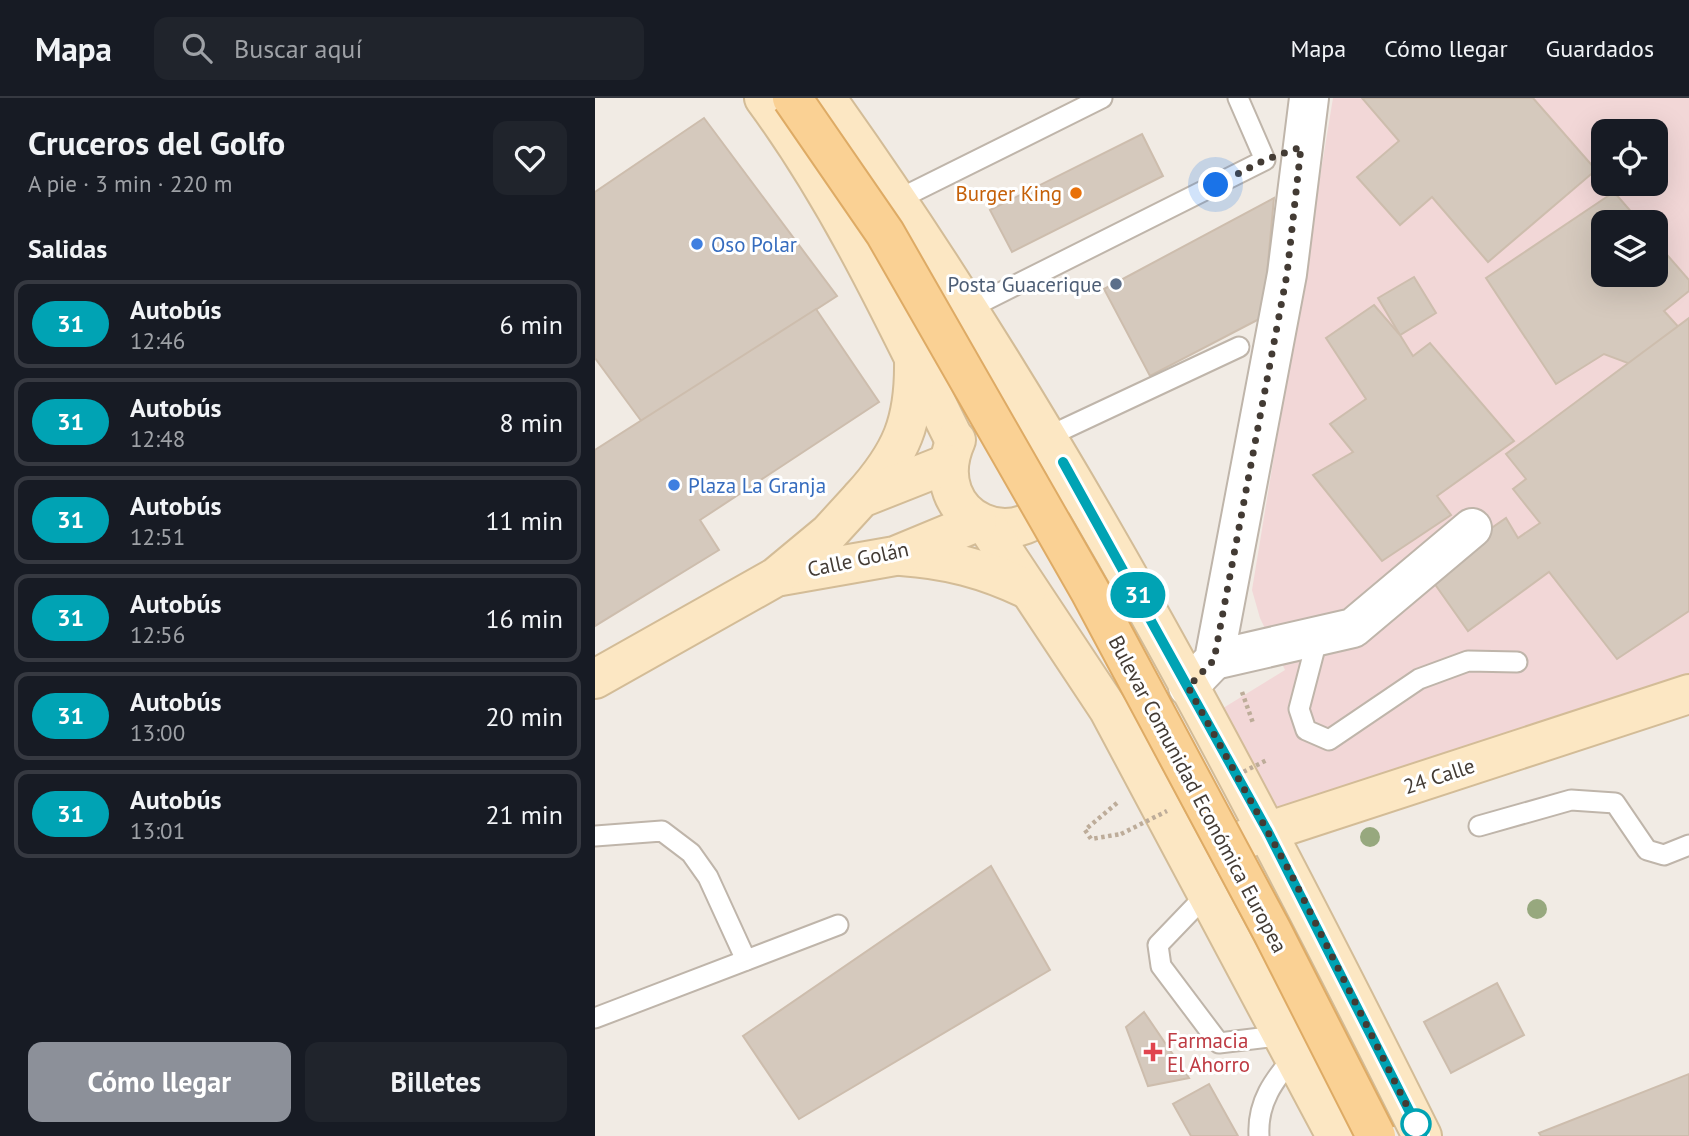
<!DOCTYPE html>
<html lang="es">
<head>
<meta charset="utf-8">
<style>
  body { margin:0; font-family:"PT Sans",sans-serif; background:#20242c; color:#f1f3f6; height:100vh; display:flex; flex-direction:column; font-size:26px; white-space:nowrap }
  * { box-sizing:border-box; margin:0 }
  p { font-size:23px; color:#9ea1a6 }
  .icon { flex:none; width:38px; height:38px; fill:none; stroke:currentColor; stroke-width:2; stroke-linecap:round; stroke-linejoin:round }
  .map { position:relative; flex:1; overflow:hidden }
  .side { display:flex; flex-direction:column; background:#171b24; width:595px }
  .side>* { flex:none }
  .badge { padding:0 14px; border-radius:23px; font-size:24px; line-height:46px }
  .controls { position:absolute; left:996px; top:21px; display:grid; gap:14px }
  .controls a { display:grid; place-items:center; width:77px; height:77px; border-radius:14px; background:#171b24; box-shadow:0 7px 28px #0002; font-size:35px }
  .you { position:absolute; width:35px; height:35px; margin:-18px; border:5px solid #fff; border-radius:50%; background:#1a73e8; box-shadow:0 0 0 10px #1a73e833 }
  .map>.badge { position:absolute; translate:-50% -50%; box-shadow:0 0 0 4px #fff }
  h2 { padding:0 28px; font-size:26px; line-height:63px }
  .round { display:grid; place-items:center; flex:none; width:74px; height:74px; border-radius:14px; background:#20242c }
  .head { display:flex; align-items:center; justify-content:space-between; height:119px; padding:0 28px }
  h1 { font-size:33px; font-weight:700; line-height:52px }
  .primary-button { display:flex; gap:14px; margin-top:auto; padding:14px 28px }
  .primary-button a { flex:1; height:80px; border-radius:14px; background:#8c9099; color:#fff; font-size:28px; font-weight:700; line-height:80px; text-align:center }
  .primary-button a+a { background:#20242c; color:#f1f3f6 }
  ul { padding:0; list-style:none }
  li { display:flex; align-items:center; gap:21px; height:88px; margin:0 14px 10px; padding:0 14px; border:4px solid #363941; border-radius:14px }
  li div { flex:1 }
  li b { display:block; font-size:26px }
  li em { font-style:normal }
  li .badge { min-width:77px; font-weight:700; text-align:center }
  header { display:flex; align-items:center; gap:42px; box-sizing:border-box; height:98px; padding:0 35px; background:#171b24; border-bottom:2px solid #363941 }
  header strong { font-size:33px }
  nav { display:flex; gap:38px; margin-inline-start:auto; font-size:24px }
  .search { width:490px; height:63px; background:#20242c; display:flex; align-items:center; gap:18px; box-sizing:border-box; padding:0 24px; border-radius:14px; color:#9ea1a6; font-size:26px }
  main { display:flex; flex:1; min-height:0 }
  .map>svg:first-child { display:block }
</style>
</head>
<body>
<header>
<strong>Mapa</strong>
<div class="search"><svg class="icon" aria-label="search" viewBox="0 0 24 24"><circle cx="10" cy="10" r="6"/><path d="M15 15l6 6"/></svg>Buscar aquí</div>
<nav><a>Mapa</a><a>Cómo llegar</a><a>Guardados</a></nav>
</header>
<main>
<section class="side">
<div class="head"><div><h1>Cruceros del Golfo</h1><p>A pie · 3 min · 220 m</p></div><a class="round"><svg class="icon" aria-label="heart" viewBox="0 0 24 24"><path d="M12 20l-8-8c-3-5 5-10 8-4 3-6 11-1 8 4z"/></svg></a></div>
<h2>Salidas</h2>
<ul>
<li><span class="badge" style="background:#00a3b4;color:#fff">31</span><div><b>Autobús</b><p>12:46</p></div><em>6 min</em></li>
<li><span class="badge" style="background:#00a3b4;color:#fff">31</span><div><b>Autobús</b><p>12:48</p></div><em>8 min</em></li>
<li><span class="badge" style="background:#00a3b4;color:#fff">31</span><div><b>Autobús</b><p>12:51</p></div><em>11 min</em></li>
<li><span class="badge" style="background:#00a3b4;color:#fff">31</span><div><b>Autobús</b><p>12:56</p></div><em>16 min</em></li>
<li><span class="badge" style="background:#00a3b4;color:#fff">31</span><div><b>Autobús</b><p>13:00</p></div><em>20 min</em></li>
<li><span class="badge" style="background:#00a3b4;color:#fff">31</span><div><b>Autobús</b><p>13:01</p></div><em>21 min</em></li>
</ul>
<div class="primary-button"><a>Cómo llegar</a><a>Billetes</a></div>
</section>
<div class="map">
<svg width="1094" height="1038" viewBox="0 0 1094 1038">
  <rect width="100%" height="100%" fill="#f1ebe4"/>
  <path fill="#f2d7d7" fill-rule="evenodd" d="M738,0H1094V576L684,714L625,612L690,572L665,520L657,492ZM1008,33H1060V86H1008ZM1008,124H1060V177H1008Z"/>
  <g fill="#d5c9bd" stroke="#cdbdad" stroke-width="2">
    <polygon points="767,0 938,0 1001,72 893,164 837,99 805,127 762,79 804,43"/>
    <polygon points="109,20 242,198 47,324 0,260 0,94"/>
    <polygon points="547,36 568,78 417,154 395,112"/>
    <polygon points="1019,94 1045,124 1008,124 1008,177 1060,177 1060,143 1094,182 1094,193 1069,213 1089,235 1038,267 1009,256 961,286 891,180"/>
    <polygon points="679,100 668,219 555,278 509,191"/>
    <polygon points="819,179 841,215 805,237 783,200"/>
    <polygon points="779,207 805,237 818,258 835,245 919,343 842,398 856,417 787,463 718,377 758,354 735,326 771,301 731,240"/>
    <polygon points="221,211 284,304 105,422 124,452 0,528 0,352"/>
    <polygon points="1094,220 1094,513 1022,561 954,474 873,533 832,475 911,420 923,440 945,425 918,391 931,381 911,356"/>
    <polygon points="396,768 455,872 204,1021 148,938"/>
    <polygon points="902,885 929,937 856,975 829,924"/>
    <polygon points="549,914 594,980 553,988 531,929"/>
    <polygon points="1094,976 1094,1038 946,1038 944,1035"/>
    <polygon points="614,986 643,1038 596,1038 578,1006"/>
  </g>
  <g fill="none" stroke-linecap="round" stroke-linejoin="round">
    <defs>
      <g id="lane">
        <polyline points="302,102 507,0"/>
        <polyline points="373,211 670,62 643,0"/>
        <polyline points="452,339 644,249"/>
        <polyline points="723,538 704,611 711,632 734,642 824,581 873,563 922,564"/>
        <polyline points="884,728 976,702 1020,705 1052,752 1069,757 1094,747"/>
        <polyline points="0,738 67,733 96,755 113,779 151,862"/>
        <polyline points="612,796 563,847 566,868 624,945 690,937"/>
        <polyline points="0,920 243,827"/>
        <path d="M664,1038C662,1004 679,982 700,957"/>
      </g>
      <g id="street">
        <polyline points="619,562 758,530 877,430"/>
        <polyline points="593,589 619,562 692,176 714,0"/>
      </g>
      <g id="secondary">
        <path d="M169,0C247,106 302,226 360,343"/>
        <path d="M231,0C463,325 649,681 827,1038"/>
        <path d="M361,342C326,421 429,468 467,390"/>
        <path d="M266,400C307,355 320,323 319,262"/>
        <polyline points="392,428 514,612 741,1038"/>
        <path d="M306,458C352,461 390,471 432,491"/>
        <polyline points="186,478 300,458 382,424"/>
        <polyline points="0,581 181,479 234,435 266,400 352,366"/>
        <polyline points="650,741 1094,596"/>
      </g>
    </defs>
    <use href="#lane" stroke="#bfb5aa" stroke-width="23"/>
    <use href="#street" stroke="#bfb5aa" stroke-width="42"/>
    <use href="#secondary" stroke="#d3bc97" stroke-width="42"/>
    <g stroke="#bdac99" stroke-width="4.5" stroke-dasharray="3.5 3.5" stroke-linecap="butt">
      <polyline points="647,594 658,625"/>
      <polyline points="522,705 490,732 496,741 526,736"/>
    </g>
    <use href="#lane" stroke="#fff" stroke-width="19"/>
    <use href="#street" stroke="#fff" stroke-width="38"/>
    <use href="#secondary" stroke="#fce7c3" stroke-width="38"/>
    <defs>
      <polyline id="primary-bridge" points="197,0 290,135 495,493 677,833 781,1038"/>
    </defs>
    <use href="#primary-bridge" stroke="#deab65" stroke-width="42" stroke-linecap="butt"/>
    <g stroke="#bdac99" stroke-width="4.5" stroke-dasharray="3.5 3.5" stroke-linecap="butt">
      <polyline points="636,680 672,662"/>
      <polyline points="526,736 572,713"/>
    </g>
    <use href="#primary-bridge" stroke="#fad194" stroke-width="38"/>
  </g>
  <g fill="#97a87e">
    <circle cx="775" cy="739" r="10"/>
    <circle cx="942" cy="811" r="10"/>
  </g>
  <g fill="none" stroke-linecap="round" stroke-linejoin="round">
    <defs>
      <polyline id="line" points="468,364 673,734 827,1038"/>
    </defs>
    <use href="#line" stroke="#fff" stroke-width="16"/>
    <use href="#line" stroke="#00a3b4" stroke-width="10"/>
    <polyline stroke="#433b34" stroke-width="7" stroke-dasharray="0 12.6" points="621,87 670,62 706,49 692,176 619,562 593,589 696,776 821,1026"/>
  </g>
  <circle fill="#e8710a" stroke="#fff" stroke-width="2.5" cx="481" cy="95" r="7"/>
  <g fill="#3f7fe0" stroke="#fff" stroke-width="2.5">
    <circle cx="102" cy="146" r="7"/>
    <circle cx="79" cy="387" r="7"/>
  </g>
  <circle fill="#5c6f8a" stroke="#fff" stroke-width="2.5" cx="521" cy="186" r="7"/>
  <path fill="#e0444e" stroke="#fff" stroke-width="2.5" d="M554.5 943.5h7v7h7v7h-7v7h-7v-7h-7v-7h7z"/>
  <circle fill="#fff" stroke="#00a3b4" stroke-width="3.5" cx="821" cy="1026" r="14"/>
  <g text-anchor="middle" dominant-baseline="central" stroke-width="6" stroke-linejoin="round" paint-order="stroke">
    <g font-size="21" fill="#c56008" stroke="#fff" text-anchor="end">
      <text x="467" y="95">Burger King</text>
    </g>
    <g font-size="21" fill="#366cbe" stroke="#fff" text-anchor="start">
      <text x="116" y="146">Oso Polar</text>
      <text x="93" y="387">Plaza La Granja</text>
    </g>
    <g font-size="21" fill="#4e5e75" stroke="#fff" text-anchor="end">
      <text x="507" y="186">Posta Guacerique</text>
    </g>
    <g font-size="21" fill="#433b34" stroke="#fff">
      <text transform="translate(263 461) rotate(-12)">Calle Golán</text>
      <text transform="translate(844 678) rotate(-18)">24 Calle</text>
      <text transform="translate(603 696) rotate(62)">Bulevar Comunidad Económica Europea</text>
    </g>
    <g font-size="21" fill="#be3a42" stroke="#fff" text-anchor="start">
      <text x="572" y="942">Farmacia<tspan x="572" dy="24">El Ahorro</tspan></text>
    </g>
  </g>
</svg>
<div class="controls">
<a><svg class="icon" aria-label="locate" viewBox="0 0 24 24"><circle cx="12" cy="12" r="6"/><path d="M12 2v4M12 18v4M2 12h4M18 12h4"/></svg></a>
<a><svg class="icon" aria-label="layers" viewBox="0 0 24 24"><path d="M12 4l9 5-9 5-9-5zM3 14l9 5 9-5"/></svg></a>
</div>
<div class="you" style="left:621px;top:87px"></div>
<b class="badge" style="left:543px;top:497px;background:#00a3b4;color:#fff">31</b>
</div>
</main>
</body>
</html>
